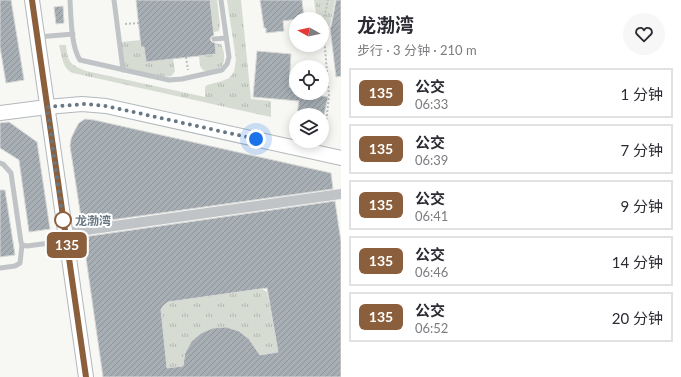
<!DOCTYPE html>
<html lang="zh">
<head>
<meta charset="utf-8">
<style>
  body { margin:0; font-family:Lato,"Noto Sans SC",sans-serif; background:#f7f7f7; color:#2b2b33; height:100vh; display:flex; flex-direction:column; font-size:15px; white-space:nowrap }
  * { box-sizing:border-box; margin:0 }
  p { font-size:13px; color:#7c7c81 }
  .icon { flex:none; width:22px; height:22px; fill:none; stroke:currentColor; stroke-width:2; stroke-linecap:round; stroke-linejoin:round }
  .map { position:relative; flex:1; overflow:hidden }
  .drawer { display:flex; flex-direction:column; background:#fff; width:340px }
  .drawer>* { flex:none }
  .badge { padding:0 8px; border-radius:6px; font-size:14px; line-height:26px }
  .needle { width:26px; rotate:278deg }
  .tools { position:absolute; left:289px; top:12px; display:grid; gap:8px }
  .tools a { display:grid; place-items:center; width:40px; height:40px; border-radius:50%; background:#fff; box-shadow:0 2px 10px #0003; font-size:20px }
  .you { position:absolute; width:20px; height:20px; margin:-10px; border:3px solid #fff; border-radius:50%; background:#1a73e8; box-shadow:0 0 0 6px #1a73e833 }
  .map>.badge { position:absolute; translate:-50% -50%; box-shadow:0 0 0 2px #fff }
  .round { display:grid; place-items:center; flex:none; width:42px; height:42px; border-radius:21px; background:#f7f7f7 }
  .overview { display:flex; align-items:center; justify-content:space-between; height:68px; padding:0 16px }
  h1 { font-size:19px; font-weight:700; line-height:30px }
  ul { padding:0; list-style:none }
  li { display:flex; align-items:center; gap:12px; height:50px; margin:0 8px 6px; padding:0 8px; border:2px solid #e1e1e2; border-radius:0px }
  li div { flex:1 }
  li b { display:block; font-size:15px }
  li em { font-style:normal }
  li .badge { min-width:44px; font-weight:700; text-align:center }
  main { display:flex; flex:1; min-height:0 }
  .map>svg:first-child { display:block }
</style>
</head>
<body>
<main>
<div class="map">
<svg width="341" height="377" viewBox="0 0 341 377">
  <defs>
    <pattern id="grass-tufts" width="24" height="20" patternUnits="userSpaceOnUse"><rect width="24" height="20" fill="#d7dcd3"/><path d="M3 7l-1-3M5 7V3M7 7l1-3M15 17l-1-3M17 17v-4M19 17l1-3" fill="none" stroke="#b2b7b1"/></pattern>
    <pattern id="building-hatch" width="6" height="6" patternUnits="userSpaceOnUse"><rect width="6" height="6" fill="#a7afb5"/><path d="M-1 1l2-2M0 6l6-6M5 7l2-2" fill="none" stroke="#8c9399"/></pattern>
  </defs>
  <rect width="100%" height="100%" fill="#f7f7f4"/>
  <g fill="url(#grass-tufts)">
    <polygon points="210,0 217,0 220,24 219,31 214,32"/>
    <path d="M227,0H241L251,99L271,101V117L73,73C62,69 62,55 59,45H66C68,62 69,64 86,71L205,97V87L207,85L222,81L229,78L234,72L236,59Z"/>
    <polygon points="314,0 335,0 330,26 322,27 322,19 317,19"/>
    <path d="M141,40V47H144L173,59L175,71C174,72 173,75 171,76C165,79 133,69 124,68L121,42Z"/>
    <path d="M215,43L221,44C224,50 226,60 222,66C219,70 206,74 202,69C199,66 200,61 199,57L200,55L216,54Z"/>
    <polygon points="262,289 267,292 278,352 258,355 257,350 249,339 239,331 213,328 201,333 191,342 185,353 183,366 167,368 161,310 163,306 168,302"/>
  </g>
  <g fill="url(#building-hatch)" stroke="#d8d8d6" fill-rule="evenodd">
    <polygon points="0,0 11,0 24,80 6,83 0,47"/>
    <polygon points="136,0 210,0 214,35 211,37 210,40 212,42 215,43 216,54 146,62 144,47 141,47"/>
    <polygon points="260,0 302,0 304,18 283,21 284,31 266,33 266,28 264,28"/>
    <polygon points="336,0 341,0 341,76 336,77 330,27 331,27"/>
    <polygon points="63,6 64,23 56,24 54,7"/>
    <polygon points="257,51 291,54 289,87 296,88 296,93 306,93 328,97 324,115 297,115 299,101 253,97"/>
    <polygon points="85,119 94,120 331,173 333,189 82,224 70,146 71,139 75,130 79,123"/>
    <polygon points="9,122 37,142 50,229 29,232 19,160 0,148 0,123"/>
    <polygon points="0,190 5,190 15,255 0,257"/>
    <path d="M335,201L341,242V377H103L83,237ZM267,288L278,352L260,355L249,339L239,331L226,327L213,328L201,333L191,342L185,353L183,366L167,368L161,310L163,306L168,302Z"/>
  </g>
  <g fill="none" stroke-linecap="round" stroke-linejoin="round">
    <defs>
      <g id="secondary">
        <polyline points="32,0 86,377"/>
        <polyline points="0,113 47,107 82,104 106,106 341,158"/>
      </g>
    </defs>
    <use href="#secondary" stroke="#b2b8bc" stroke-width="16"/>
    <g stroke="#babdbf" stroke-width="2" stroke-dasharray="2 2" stroke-linecap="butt">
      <polyline points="125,24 139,23"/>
      <polyline points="186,57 188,70"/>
      <polyline points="322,131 326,123 329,96 323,23 328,0"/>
    </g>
    <g stroke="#c0c4c7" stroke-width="5">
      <path d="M70,0C71,16 71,47 80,60L169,80L182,79L222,70L227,64L229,57L221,0"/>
      <polyline points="114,0 123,70"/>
      <polyline points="38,37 73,34"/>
      <polyline points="214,39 226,38"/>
      <polyline points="0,163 3,164 11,173 21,242 22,245 20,263 15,266 0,268"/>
      <polyline points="22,245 27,246 65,241"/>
    </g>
    <polyline stroke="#c0c4c7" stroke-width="10" points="65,233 341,194"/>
    <use href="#secondary" stroke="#fff" stroke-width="14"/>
  </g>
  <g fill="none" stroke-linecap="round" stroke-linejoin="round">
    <defs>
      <polyline id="line" points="32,0 86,377"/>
    </defs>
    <use href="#line" stroke="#fff" stroke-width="9"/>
    <use href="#line" stroke="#8b5e3c" stroke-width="6"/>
    <polyline stroke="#677884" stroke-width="4" stroke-dasharray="0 7.2" points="63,220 47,107 85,104 106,106 256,139"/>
  </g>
  <circle fill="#fff" stroke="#8b5e3c" stroke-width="2" cx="63" cy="220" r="8"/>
  <g text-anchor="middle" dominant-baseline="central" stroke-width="4" stroke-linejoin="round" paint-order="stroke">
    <g font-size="12" font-weight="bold" fill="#677884" stroke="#fff" text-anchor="start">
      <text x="75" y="220">龙渤湾</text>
    </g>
  </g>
</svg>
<div class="tools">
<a><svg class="needle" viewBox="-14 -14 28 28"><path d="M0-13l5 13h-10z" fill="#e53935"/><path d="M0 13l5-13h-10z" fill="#7c7c81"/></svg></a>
<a><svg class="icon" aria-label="locate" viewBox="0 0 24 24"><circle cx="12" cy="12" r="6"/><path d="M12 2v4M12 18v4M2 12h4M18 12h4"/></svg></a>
<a><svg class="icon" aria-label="layers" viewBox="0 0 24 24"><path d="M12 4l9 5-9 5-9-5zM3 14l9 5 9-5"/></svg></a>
</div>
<div class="you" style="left:256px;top:139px"></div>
<b class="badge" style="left:67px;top:245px;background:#8b5e3c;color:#fff">135</b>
</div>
<section class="drawer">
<div class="overview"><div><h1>龙渤湾</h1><p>步行 · 3 分钟 · 210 m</p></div><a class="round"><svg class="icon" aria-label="heart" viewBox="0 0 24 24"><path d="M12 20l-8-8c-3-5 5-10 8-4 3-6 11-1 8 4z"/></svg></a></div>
<ul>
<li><span class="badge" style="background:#8b5e3c;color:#fff">135</span><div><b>公交</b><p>06:33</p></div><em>1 分钟</em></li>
<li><span class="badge" style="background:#8b5e3c;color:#fff">135</span><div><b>公交</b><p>06:39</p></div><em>7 分钟</em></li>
<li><span class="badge" style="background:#8b5e3c;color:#fff">135</span><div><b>公交</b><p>06:41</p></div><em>9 分钟</em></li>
<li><span class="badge" style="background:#8b5e3c;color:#fff">135</span><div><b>公交</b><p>06:46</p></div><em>14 分钟</em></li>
<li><span class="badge" style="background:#8b5e3c;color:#fff">135</span><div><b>公交</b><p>06:52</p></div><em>20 分钟</em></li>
</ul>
</section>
</main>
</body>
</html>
